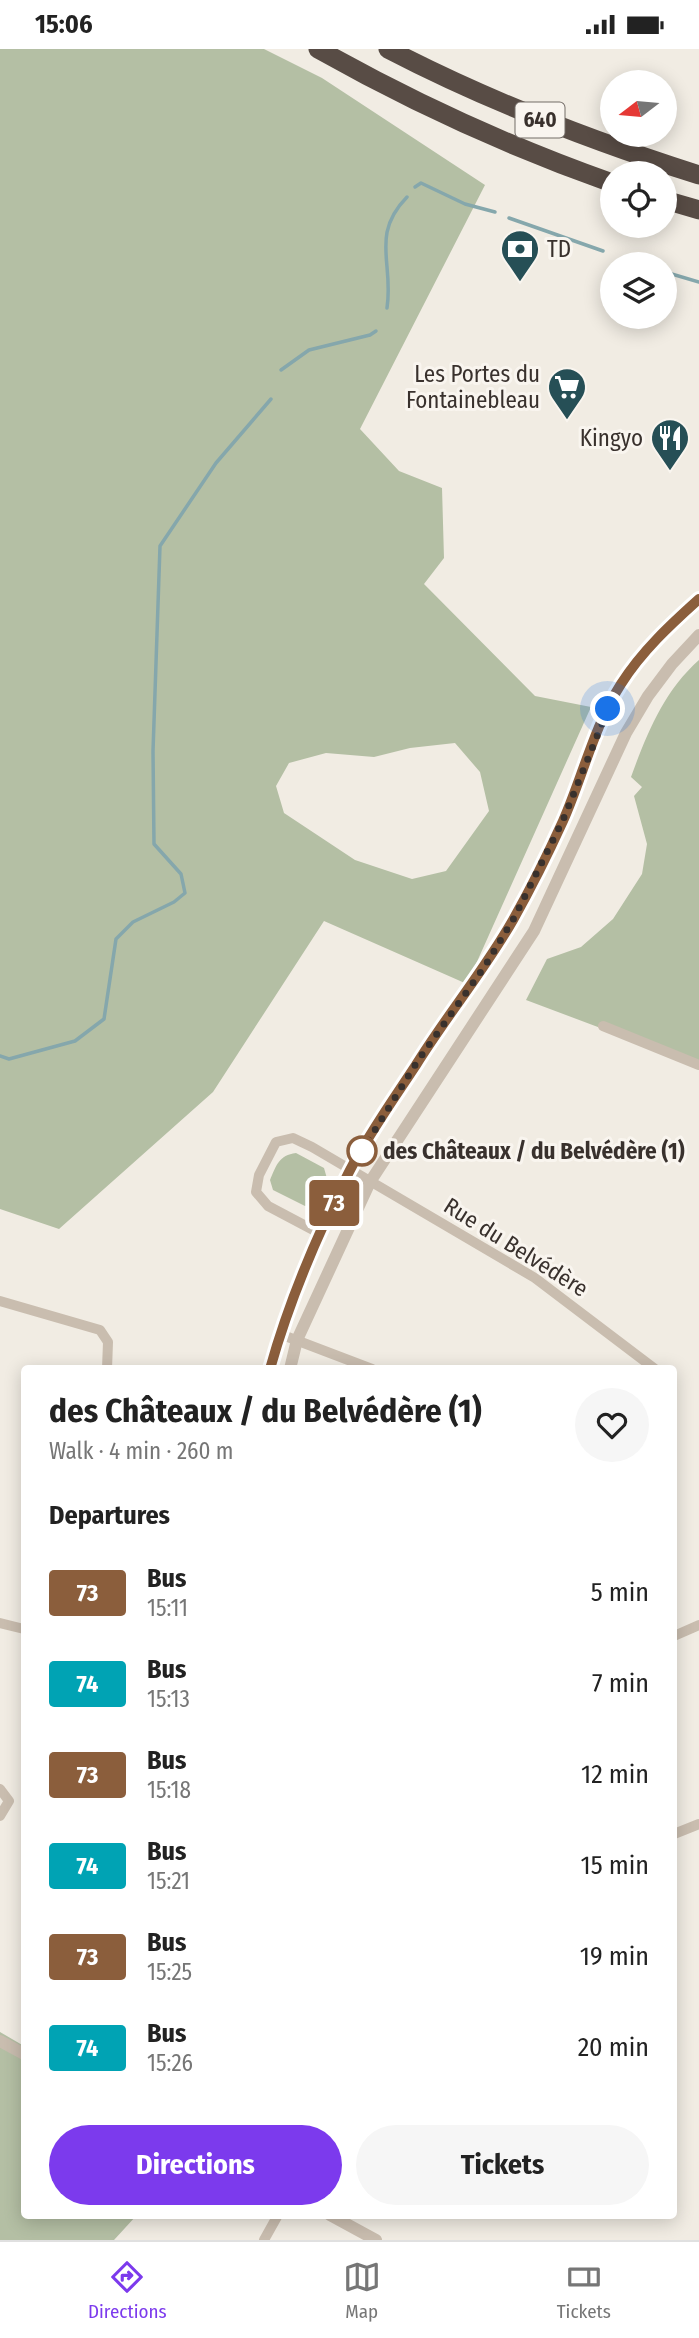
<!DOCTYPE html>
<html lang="en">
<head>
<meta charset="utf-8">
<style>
  body { margin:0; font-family:"Fira Sans Condensed",sans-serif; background:#f6f6f6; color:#222; height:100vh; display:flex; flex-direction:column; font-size:26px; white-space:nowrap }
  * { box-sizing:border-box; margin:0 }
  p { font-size:23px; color:#767676 }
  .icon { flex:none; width:38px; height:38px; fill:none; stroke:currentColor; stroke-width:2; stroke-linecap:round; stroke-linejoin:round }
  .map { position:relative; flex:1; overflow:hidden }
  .side { position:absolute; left:21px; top:1316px; width:656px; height:854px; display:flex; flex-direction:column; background:#fff; border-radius:7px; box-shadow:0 4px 18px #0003 }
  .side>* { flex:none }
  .badge { padding:0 14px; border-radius:5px; font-size:24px; line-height:46px }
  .needle { width:46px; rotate:254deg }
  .controls { position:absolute; left:600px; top:21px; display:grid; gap:14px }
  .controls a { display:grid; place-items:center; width:77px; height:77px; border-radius:50%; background:#fff; box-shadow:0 4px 18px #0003; font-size:35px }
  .you { position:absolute; width:35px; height:35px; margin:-18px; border:5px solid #fff; border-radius:50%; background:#1a73e8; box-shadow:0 0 0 10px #1a73e833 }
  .map>.badge { position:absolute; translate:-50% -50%; box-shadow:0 0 0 4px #fff }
  h2 { padding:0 28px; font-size:26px; line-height:63px }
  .round { display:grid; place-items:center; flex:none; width:74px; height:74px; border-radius:37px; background:#f6f6f6 }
  .summary { display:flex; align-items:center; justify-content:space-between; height:119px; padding:0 28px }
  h1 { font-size:33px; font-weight:700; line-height:52px }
  .primary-button { display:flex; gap:14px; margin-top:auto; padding:14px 28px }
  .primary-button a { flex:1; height:80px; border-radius:42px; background:#7c3aed; color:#fff; font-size:28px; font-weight:700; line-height:80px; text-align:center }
  .primary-button a+a { background:#f6f6f6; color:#222 }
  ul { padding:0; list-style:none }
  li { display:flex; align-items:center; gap:21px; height:91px; padding:0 28px }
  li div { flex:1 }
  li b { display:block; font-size:26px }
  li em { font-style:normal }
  li .badge { min-width:77px; font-weight:700; text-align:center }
  .status { display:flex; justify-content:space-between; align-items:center; height:49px; padding:0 35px; background:#fff; direction:ltr }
  .status svg { height:19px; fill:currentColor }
  .menu { display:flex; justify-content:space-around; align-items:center; height:98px; border-top:2px solid #e0e0e0; background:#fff; font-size:19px; color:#767676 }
  .menu a { display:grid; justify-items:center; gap:4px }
  .menu .selected { color:#7c3aed }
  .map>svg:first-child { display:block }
</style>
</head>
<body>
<div class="status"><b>15:06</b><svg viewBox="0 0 49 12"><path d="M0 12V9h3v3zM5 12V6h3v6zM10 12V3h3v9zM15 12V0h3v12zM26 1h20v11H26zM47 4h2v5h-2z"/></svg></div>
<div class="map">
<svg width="699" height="2191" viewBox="0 0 699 2191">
  <rect width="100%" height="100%" fill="#f1ece3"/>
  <g fill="#b4bfa4" fill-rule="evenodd">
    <path d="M0,0H264L322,29L485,136L360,380L399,422L442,439L444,509L424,535L535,647L591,658L467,935L324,872L213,1043L59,1180L0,1160ZM455,694L480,723L489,762L446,822L412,830L355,811L284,764L276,737L289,714L326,704L374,708L410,699Z"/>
    <path d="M699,611V1016L526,951L547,910L581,898L613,870L642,825L647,795L634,747L642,738L631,728C647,684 664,642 699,611Z"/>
    <path d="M296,1104L324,1119L328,1133L317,1154L305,1157L273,1141L270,1131C276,1117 279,1106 296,1104Z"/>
    <polygon points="0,1983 24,1997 24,2166 136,2167 114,2191 0,2191"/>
  </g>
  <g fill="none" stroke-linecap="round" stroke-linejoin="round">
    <g stroke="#85a7ac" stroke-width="3.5">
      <polyline points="415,138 421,134 465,155 495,163"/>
      <polyline points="509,169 603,202"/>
      <polyline points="630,212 640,215"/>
      <polyline points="665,223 699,233"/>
      <path d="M387,259C394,214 370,186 407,148"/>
      <polyline points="281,321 309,301 370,286 376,282"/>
      <polyline points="0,1007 9,1010 75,992 104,970 116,890 133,873 174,853 185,844 181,825 154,795 153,702 160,497 216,414 271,350"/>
    </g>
    <g stroke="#c9bdaf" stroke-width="10">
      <polyline points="603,977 699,1016"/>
      <polyline points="319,1184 268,1157 256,1143 259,1126 276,1093 293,1089 312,1098 535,1229 655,1320"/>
      <polyline points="0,1252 100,1281 108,1293 107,1320"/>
      <polyline points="280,1285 372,1320"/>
      <polyline points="0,1574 24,1580"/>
      <polyline points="674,1587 699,1576"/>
      <polyline points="0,1740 9,1752 0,1767"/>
      <polyline points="674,1785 699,1775"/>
      <polyline points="264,2191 278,2166"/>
    </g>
    <g stroke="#c9bdaf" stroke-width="12">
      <path d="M270,1320C289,1252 317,1186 349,1123C368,1086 393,1051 416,1016C447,967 484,922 513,871C531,839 548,805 563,772C583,727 594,677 621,635C642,602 670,576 699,550"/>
      <polyline points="290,1320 297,1291 370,1133 534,882 626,684 648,647 672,615 699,586"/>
      <polyline points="0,1992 24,2005"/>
      <polyline points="330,2166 376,2191"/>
    </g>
    <g stroke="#584c45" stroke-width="19">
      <path d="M318,0C412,53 510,98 612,134"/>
      <path d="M388,0C488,52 592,92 699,126"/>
      <polyline points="665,151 699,161"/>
    </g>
  </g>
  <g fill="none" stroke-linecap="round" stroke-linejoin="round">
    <defs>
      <path id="line" d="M270,1320C289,1252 317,1186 349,1123C368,1086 393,1051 416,1016C447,966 484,922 513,871C531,839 548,805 563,772C583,727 594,677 621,635C642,602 670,576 699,550"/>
    </defs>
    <use href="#line" stroke="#fff" stroke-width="16"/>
    <use href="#line" stroke="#8b5e3c" stroke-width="10"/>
    <polyline stroke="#39312d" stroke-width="7" stroke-dasharray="0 12.6" points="362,1102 417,1013 485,917 514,869 563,771 608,660"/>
  </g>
  <defs>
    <symbol id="bank-pin" viewBox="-11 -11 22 30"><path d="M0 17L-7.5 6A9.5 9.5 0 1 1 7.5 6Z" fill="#264f56" stroke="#f9f5ef"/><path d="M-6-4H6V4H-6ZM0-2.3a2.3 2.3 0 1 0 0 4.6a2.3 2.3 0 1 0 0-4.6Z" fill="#fff"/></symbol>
    <symbol id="supermarket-pin" viewBox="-11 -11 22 30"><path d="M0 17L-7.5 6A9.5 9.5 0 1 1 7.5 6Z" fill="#264f56" stroke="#f9f5ef"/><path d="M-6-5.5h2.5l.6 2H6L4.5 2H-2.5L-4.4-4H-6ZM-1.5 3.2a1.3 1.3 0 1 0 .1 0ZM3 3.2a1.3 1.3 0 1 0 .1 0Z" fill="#fff"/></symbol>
    <symbol id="restaurant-pin" viewBox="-11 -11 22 30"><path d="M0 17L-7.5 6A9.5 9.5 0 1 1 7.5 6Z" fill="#264f56" stroke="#f9f5ef"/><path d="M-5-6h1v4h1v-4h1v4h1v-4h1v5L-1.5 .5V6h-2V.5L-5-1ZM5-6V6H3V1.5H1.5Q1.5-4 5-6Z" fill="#fff"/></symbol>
  </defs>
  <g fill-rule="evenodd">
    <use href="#bank-pin" x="498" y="178" width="44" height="60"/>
    <use href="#supermarket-pin" x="545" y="316" width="44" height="60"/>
    <use href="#restaurant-pin" x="648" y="367" width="44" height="60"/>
  </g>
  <circle fill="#fff" stroke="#8b5e3c" stroke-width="3.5" cx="362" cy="1102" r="14"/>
  <g text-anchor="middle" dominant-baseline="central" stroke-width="6" stroke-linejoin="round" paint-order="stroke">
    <rect fill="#f9f5ef" stroke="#736c67" stroke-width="2" x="515.5" y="53.5" width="49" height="35" rx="5"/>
    <g font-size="21" font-weight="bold" fill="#39312d">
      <text x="540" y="71">640</text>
    </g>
    <g font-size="23" fill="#39312d" stroke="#f9f5ef" text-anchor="end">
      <text x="547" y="200" text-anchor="start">TD</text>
      <text x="540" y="325">Les Portes du<tspan x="540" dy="26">Fontainebleau</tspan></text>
      <text x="643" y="389">Kingyo</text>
    </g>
    <g font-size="23" font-weight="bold" fill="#39312d" stroke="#f9f5ef" text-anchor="start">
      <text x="383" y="1102">des Châteaux / du Belvédère (1)</text>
    </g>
    <g font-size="23" fill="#39312d" stroke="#f9f5ef">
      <text transform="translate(516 1198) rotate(32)">Rue du Belvédère</text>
    </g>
  </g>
</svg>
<div class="controls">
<a><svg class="needle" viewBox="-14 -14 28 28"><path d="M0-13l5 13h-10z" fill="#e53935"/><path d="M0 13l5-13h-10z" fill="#767676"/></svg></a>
<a><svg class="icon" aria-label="locate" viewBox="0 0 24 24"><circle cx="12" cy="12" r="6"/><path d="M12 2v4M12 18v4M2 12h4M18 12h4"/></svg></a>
<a><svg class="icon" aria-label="layers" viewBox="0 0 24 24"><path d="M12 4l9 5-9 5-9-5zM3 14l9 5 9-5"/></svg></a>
</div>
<div class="you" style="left:608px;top:660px"></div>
<b class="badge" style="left:334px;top:1154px;background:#8b5e3c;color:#fff">73</b>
<section class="side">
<div class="summary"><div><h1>des Châteaux / du Belvédère (1)</h1><p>Walk · 4 min · 260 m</p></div><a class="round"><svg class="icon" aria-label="heart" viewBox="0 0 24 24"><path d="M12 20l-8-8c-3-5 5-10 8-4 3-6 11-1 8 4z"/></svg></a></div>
<h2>Departures</h2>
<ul>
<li><span class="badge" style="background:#8b5e3c;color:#fff">73</span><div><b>Bus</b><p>15:11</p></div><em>5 min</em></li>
<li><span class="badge" style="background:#00a3b4;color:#fff">74</span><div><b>Bus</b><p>15:13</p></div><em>7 min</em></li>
<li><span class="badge" style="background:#8b5e3c;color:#fff">73</span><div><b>Bus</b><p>15:18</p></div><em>12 min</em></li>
<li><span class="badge" style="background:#00a3b4;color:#fff">74</span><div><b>Bus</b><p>15:21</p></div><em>15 min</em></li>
<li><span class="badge" style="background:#8b5e3c;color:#fff">73</span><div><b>Bus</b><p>15:25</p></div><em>19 min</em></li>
<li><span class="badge" style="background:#00a3b4;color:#fff">74</span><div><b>Bus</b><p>15:26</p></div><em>20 min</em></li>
</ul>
<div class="primary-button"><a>Directions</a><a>Tickets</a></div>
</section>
</div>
<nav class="menu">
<a class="selected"><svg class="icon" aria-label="directions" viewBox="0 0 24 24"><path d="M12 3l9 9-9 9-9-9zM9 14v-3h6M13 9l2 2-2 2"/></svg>Directions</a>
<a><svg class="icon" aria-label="map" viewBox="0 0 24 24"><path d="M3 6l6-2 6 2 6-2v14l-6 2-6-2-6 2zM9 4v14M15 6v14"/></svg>Map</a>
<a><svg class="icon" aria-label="tickets" viewBox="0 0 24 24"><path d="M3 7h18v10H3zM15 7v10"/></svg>Tickets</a>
</nav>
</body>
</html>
